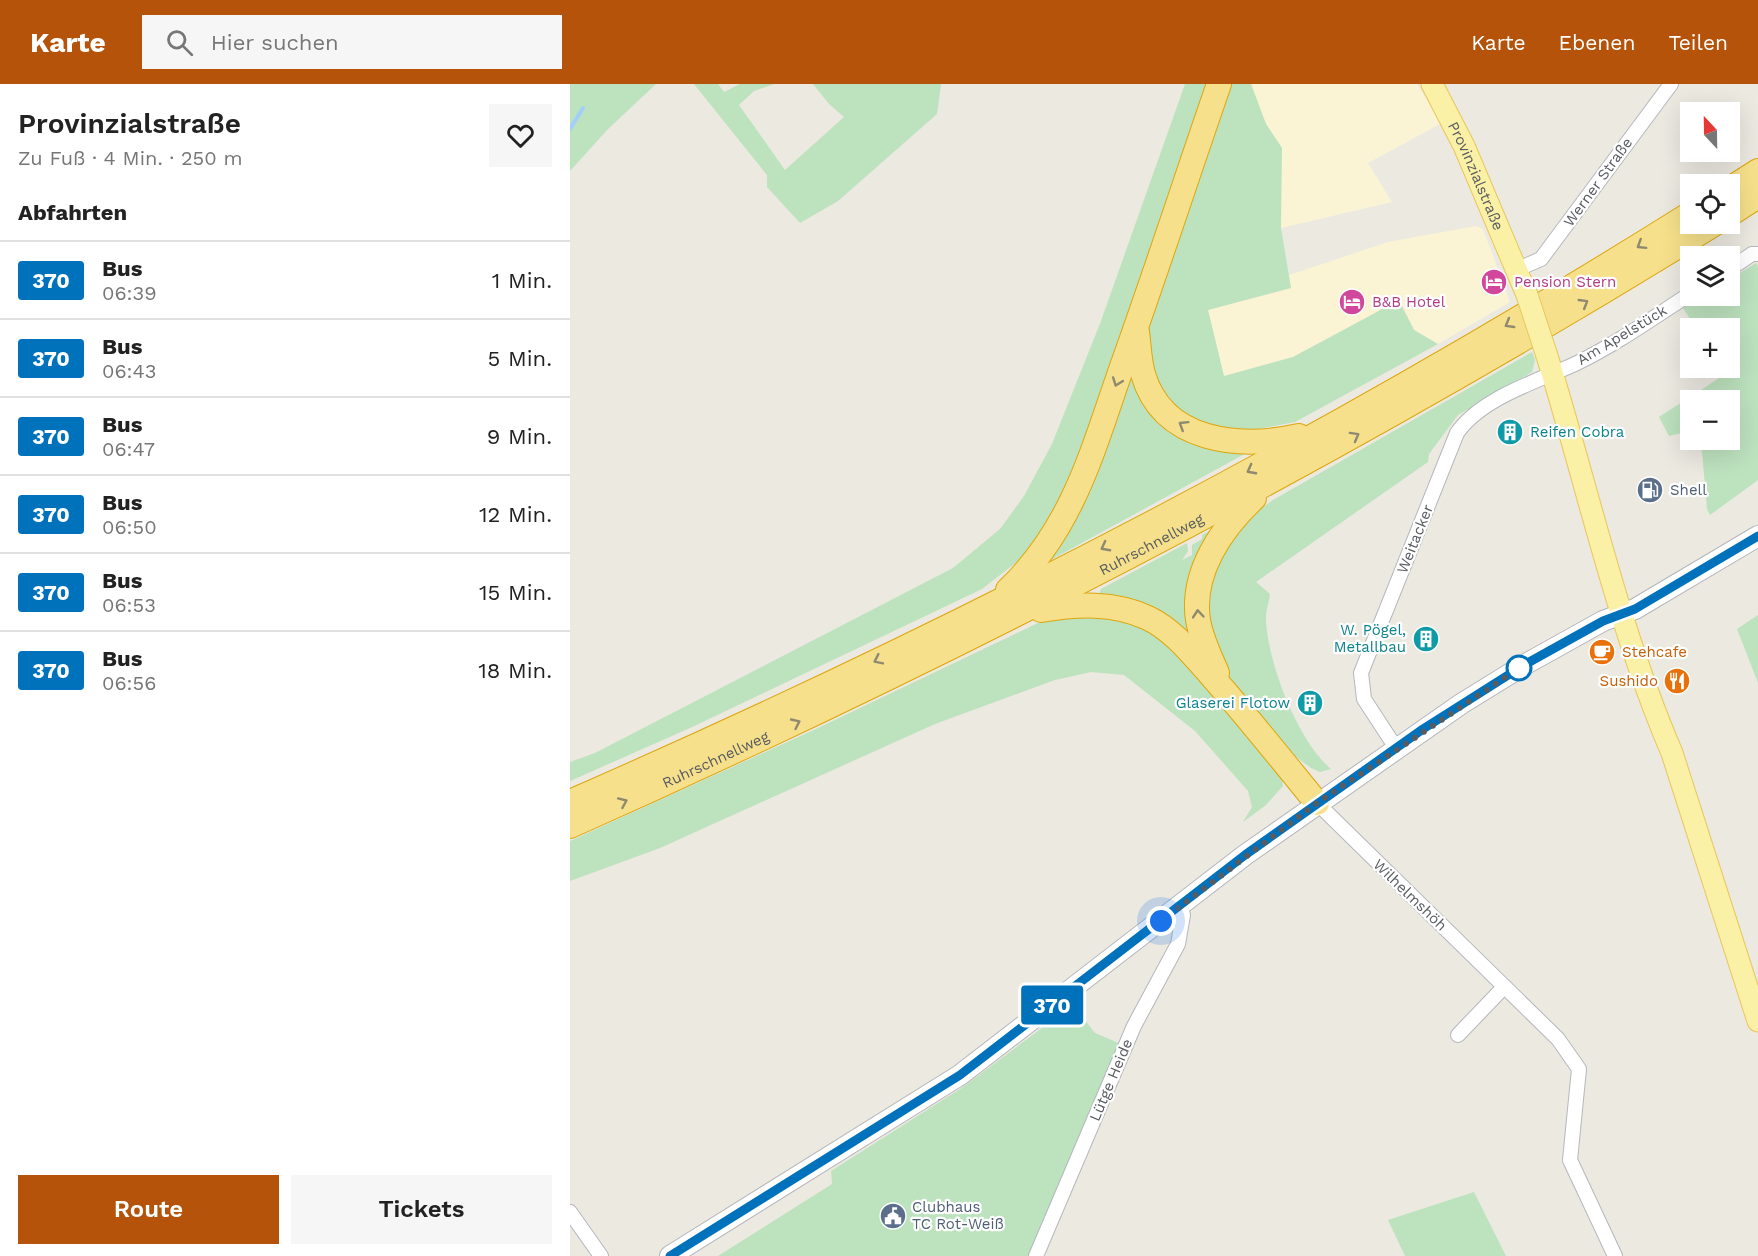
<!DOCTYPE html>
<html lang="de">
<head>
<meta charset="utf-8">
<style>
  body { margin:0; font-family:"Work Sans",sans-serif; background:#f6f6f6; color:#222; height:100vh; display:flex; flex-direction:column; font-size:22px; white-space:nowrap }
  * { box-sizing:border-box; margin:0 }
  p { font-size:20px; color:#767676 }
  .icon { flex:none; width:33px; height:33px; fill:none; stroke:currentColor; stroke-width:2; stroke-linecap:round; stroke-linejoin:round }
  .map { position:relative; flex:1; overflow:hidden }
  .details { display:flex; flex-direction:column; background:#fff; width:570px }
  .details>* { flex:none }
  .badge { padding:0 12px; border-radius:4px; font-size:21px; line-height:39px }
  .needle { width:39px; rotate:338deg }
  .buttons { position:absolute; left:1110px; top:18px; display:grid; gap:12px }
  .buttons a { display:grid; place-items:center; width:60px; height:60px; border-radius:0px; background:#fff; box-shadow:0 6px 24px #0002; font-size:30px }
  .you { position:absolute; width:30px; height:30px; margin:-15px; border:4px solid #fff; border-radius:50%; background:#1a73e8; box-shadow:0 0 0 9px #1a73e833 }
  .map>.badge { position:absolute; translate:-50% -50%; box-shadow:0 0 0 3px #fff }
  h2 { padding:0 18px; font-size:22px; line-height:54px }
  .round { display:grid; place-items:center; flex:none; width:63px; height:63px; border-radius:0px; background:#f6f6f6 }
  .head { display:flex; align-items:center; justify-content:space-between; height:102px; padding:0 18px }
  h1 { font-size:28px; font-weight:600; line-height:45px }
  .action { display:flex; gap:12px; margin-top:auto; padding:12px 18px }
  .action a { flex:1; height:69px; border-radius:0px; background:#b45309; color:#fff; font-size:24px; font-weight:600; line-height:69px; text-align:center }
  .action a+a { background:#f6f6f6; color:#222 }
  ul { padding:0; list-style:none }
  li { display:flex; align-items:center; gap:18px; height:78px; padding:0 18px; border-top:2px solid #e0e0e0 }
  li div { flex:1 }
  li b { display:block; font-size:22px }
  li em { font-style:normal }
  li .badge { min-width:66px; font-weight:700; text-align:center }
  header { display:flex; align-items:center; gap:36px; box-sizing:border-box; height:84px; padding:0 30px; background:#b45309; color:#fff }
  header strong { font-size:28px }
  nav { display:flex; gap:33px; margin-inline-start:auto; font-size:21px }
  .search { width:420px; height:54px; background:#f6f6f6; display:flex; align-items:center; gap:15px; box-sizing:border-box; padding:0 21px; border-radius:0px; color:#767676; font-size:22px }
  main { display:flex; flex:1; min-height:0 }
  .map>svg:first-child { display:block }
</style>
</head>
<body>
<header>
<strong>Karte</strong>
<div class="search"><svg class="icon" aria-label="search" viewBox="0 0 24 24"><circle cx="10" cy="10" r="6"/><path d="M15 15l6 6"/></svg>Hier suchen</div>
<nav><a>Karte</a><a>Ebenen</a><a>Teilen</a></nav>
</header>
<main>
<section class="details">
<div class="head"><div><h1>Provinzialstraße</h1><p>Zu Fuß · 4 Min. · 250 m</p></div><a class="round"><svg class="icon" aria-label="heart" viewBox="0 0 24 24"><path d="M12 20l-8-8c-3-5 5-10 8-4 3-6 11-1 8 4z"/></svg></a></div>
<h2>Abfahrten</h2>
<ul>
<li><span class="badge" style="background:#0072bc;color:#fff">370</span><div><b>Bus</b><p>06:39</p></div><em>1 Min.</em></li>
<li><span class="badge" style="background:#0072bc;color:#fff">370</span><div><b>Bus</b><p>06:43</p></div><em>5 Min.</em></li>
<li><span class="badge" style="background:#0072bc;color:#fff">370</span><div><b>Bus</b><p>06:47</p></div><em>9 Min.</em></li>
<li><span class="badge" style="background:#0072bc;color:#fff">370</span><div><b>Bus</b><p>06:50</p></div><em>12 Min.</em></li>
<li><span class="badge" style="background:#0072bc;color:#fff">370</span><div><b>Bus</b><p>06:53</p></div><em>15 Min.</em></li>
<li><span class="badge" style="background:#0072bc;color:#fff">370</span><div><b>Bus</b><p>06:56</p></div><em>18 Min.</em></li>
</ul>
<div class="action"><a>Route</a><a>Tickets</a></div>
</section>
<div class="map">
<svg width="1188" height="1172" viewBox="0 0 1188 1172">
  <rect width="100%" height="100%" fill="#ebe9e0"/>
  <g fill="#fbf4d4">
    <polygon points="681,0 847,0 872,39 798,79 822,118 711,144 689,143 711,84 712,64 696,40"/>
    <polygon points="906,142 913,145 940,218 868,260 844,246 829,217 723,273 654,293 638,226 721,204 719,191 818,158"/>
  </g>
  <g fill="#bde2be">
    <polygon points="0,0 86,0 37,46 0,87"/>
    <polygon points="124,0 148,0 154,8 170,0 204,0 184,7 169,21 215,86 274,33 259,20 243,0 371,0 367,30 268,117 230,139 197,103 197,91"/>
    <polygon points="615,0 681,0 696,40 712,64 711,144 721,204 638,226 654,292 723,273 829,216 844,246 868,260 725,338 672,348 631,343 606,328 579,286 577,251 478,443 452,474 412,505 120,644 0,697 0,678 25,669 383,484 430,445 454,412 482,360 531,237"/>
    <polygon points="1186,179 1188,182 1188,396 1140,431 1137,425 1131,356 1160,356 1160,316 1120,316 1120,347 1099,352 1089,333 1154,291 1150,284 1160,284 1160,244 1126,244 1113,224 1133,212 1160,212 1160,195"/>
    <path d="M962,268L965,276L962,288L888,331L859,370L858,378L686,498L700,510C699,519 695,529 696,538C699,582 728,657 761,685L750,688L741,684L722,670L665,603L639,555L638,491L679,433L703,416Z"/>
    <polygon points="561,276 578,321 680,367 466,484"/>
    <polygon points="658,437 625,555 527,515 531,505 617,459 618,467 612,476 622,471 622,461 632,455 632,451"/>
    <polygon points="537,529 596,553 712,695 713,702 696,721 673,738 682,723 678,707 625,647 554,591 521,588 485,596 365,640 90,764 0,797 0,757 248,644 470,538 501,531"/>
    <polygon points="1188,531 1188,599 1167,545"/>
    <polygon points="503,921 525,949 551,960 464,1172 148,1172 262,1100 261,1087 390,1005"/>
    <polygon points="904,1108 936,1172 835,1172 818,1136"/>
  </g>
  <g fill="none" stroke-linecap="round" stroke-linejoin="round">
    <polyline stroke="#a1cffa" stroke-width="4" points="0,45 13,24"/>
    <defs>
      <g id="street">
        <polyline points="948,185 971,175 1101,0"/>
        <polyline points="1160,185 1182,170 1188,170"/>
        <path d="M826,664L794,615L791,589L887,349C911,314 968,297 1005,280C1045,261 1084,233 1120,210"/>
        <polyline points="747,719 988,955 1009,985 1000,1076 1045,1172"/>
        <polyline points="888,951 934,903"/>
        <polyline points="0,1128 31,1172"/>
        <polyline points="466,1172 564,942 608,860 613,831 610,823"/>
      </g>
      <polyline id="secondary" points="100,1172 390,991 675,771 891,620 954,581 1033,537 1065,525 1188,452"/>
      <g id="primary">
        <path id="s1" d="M862,0L894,62L957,211"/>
        <path d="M977,272C1018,404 1047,541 1102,669L1188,937"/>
      </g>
      <g id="highway">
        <polyline points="1160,105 1188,87"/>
        <polyline points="1160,130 1188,112"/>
        <path d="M567,248C569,262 569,276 573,290C593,359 670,365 729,352"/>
        <path d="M438,506C505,442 524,361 554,277C587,185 617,92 649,0"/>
        <path d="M471,526C507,520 544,518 578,534C603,546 621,569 639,589C676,631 711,675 747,719"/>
        <path d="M647,589C640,572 631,555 628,536C621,489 651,445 684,414"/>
        <path d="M0,718C387,549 763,354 1120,130"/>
        <path id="s2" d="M0,742C395,566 777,367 1144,140"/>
      </g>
    </defs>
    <use href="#street" stroke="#b5b7bc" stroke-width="16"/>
    <use href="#secondary" stroke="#b4b6bc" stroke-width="22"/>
    <use href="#primary" stroke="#e8c75b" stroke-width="23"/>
    <use href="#highway" stroke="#dda60d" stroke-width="26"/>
    <use href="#street" stroke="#fff" stroke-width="14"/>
    <use href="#secondary" stroke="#fff" stroke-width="20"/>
    <use href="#primary" stroke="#faf0a6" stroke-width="21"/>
    <use href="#highway" stroke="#f6e08b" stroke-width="24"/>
    <defs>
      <polyline id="primary-bridge" points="957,211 977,272"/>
    </defs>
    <use href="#primary-bridge" stroke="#e8c75b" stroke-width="23" stroke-linecap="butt"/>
    <use href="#primary-bridge" stroke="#faf0a6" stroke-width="21"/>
  </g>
  <defs><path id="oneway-chevron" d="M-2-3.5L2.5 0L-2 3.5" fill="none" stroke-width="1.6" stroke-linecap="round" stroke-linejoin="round" transform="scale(1.5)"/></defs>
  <g stroke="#8f8a6f">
    <use href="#oneway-chevron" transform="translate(1071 161) rotate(148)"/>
    <use href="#oneway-chevron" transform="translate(1014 219) rotate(-31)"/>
    <use href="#oneway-chevron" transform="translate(939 240) rotate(150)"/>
    <use href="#oneway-chevron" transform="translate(547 298) rotate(110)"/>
    <use href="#oneway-chevron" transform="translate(613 341) rotate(-148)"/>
    <use href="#oneway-chevron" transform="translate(785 352) rotate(-29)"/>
    <use href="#oneway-chevron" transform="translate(681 386) rotate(152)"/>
    <use href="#oneway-chevron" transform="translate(535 463) rotate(152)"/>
    <use href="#oneway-chevron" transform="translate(628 530) rotate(-95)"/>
    <use href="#oneway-chevron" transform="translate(308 576) rotate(154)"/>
    <use href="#oneway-chevron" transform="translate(226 639) rotate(-25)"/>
    <use href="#oneway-chevron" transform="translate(53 718) rotate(-24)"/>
  </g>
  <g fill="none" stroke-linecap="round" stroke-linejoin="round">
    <defs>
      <polyline id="line" points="100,1172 390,991 675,771 853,645 954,581 1033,537 1065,525 1188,452"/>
    </defs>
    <use href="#line" stroke="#fff" stroke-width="14"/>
    <use href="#line" stroke="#0072bc" stroke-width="9"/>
    <polyline stroke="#585b60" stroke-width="6" stroke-dasharray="0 10.8" points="591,837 747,719 954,581 949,584"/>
  </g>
  <defs>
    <symbol id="hotel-disc" viewBox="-11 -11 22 22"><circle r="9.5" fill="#d1479c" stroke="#fff"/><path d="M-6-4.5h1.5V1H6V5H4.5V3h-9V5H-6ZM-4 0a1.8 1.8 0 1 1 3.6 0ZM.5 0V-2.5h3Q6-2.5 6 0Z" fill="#fff"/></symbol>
    <symbol id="building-disc" viewBox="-11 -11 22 22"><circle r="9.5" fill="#0f9aa8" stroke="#fff"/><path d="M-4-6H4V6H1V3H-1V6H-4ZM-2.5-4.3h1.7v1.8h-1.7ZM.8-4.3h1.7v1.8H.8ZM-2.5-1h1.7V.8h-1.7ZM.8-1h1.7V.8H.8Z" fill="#fff"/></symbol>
    <symbol id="fuel-disc" viewBox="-11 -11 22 22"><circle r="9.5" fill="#5c6f8a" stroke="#fff"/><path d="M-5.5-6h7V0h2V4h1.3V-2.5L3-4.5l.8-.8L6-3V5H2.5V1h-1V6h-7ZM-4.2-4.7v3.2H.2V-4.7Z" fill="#fff"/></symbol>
    <symbol id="cafe-disc" viewBox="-11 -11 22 22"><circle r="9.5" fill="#e8710a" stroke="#fff"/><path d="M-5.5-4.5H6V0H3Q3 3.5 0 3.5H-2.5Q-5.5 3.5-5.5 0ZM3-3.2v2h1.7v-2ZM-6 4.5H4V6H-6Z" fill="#fff"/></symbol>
    <symbol id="restaurant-disc" viewBox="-11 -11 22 22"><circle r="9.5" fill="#e8710a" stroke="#fff"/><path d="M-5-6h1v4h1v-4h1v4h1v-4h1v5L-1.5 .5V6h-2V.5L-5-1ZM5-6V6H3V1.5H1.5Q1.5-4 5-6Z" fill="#fff"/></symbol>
    <symbol id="civic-disc" viewBox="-11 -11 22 22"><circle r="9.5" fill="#5c6f8a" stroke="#fff"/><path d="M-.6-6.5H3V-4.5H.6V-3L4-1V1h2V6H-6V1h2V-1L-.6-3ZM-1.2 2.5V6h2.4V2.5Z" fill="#fff"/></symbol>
  </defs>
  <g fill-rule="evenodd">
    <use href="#hotel-disc" x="909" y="183" width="30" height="30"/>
    <use href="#hotel-disc" x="767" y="203" width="30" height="30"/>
    <use href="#building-disc" x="925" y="333" width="30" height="30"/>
    <use href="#fuel-disc" x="1065" y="391" width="30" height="30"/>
    <use href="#building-disc" x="841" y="540" width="30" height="30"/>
    <use href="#cafe-disc" x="1017" y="553" width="30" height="30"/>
    <use href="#restaurant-disc" x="1092" y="582" width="30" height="30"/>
    <use href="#building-disc" x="725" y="604" width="30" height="30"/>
    <use href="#civic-disc" x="308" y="1117" width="30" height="30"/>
  </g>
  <circle fill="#fff" stroke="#0072bc" stroke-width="3" cx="949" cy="584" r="12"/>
  <g text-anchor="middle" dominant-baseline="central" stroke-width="4.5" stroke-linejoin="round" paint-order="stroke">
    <g font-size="15" fill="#585b60" stroke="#fff">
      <text stroke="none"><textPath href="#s1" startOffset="102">Provinzialstraße</textPath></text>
      <text transform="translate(1028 98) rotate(-54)">Werner Straße</text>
      <text transform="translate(1052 251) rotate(-31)">Am Apelstück</text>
      <text transform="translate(845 455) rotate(-68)">Weitacker</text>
      <text stroke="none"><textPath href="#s2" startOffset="646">Ruhrschnellweg</textPath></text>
      <text stroke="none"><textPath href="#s2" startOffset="160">Ruhrschnellweg</textPath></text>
      <text transform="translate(840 811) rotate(44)">Wilhelmshöh</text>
      <text transform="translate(541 996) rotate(-67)">Lütge Heide</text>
    </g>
    <g font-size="15" fill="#b23c85" stroke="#fff" text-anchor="start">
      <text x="944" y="198">Pension Stern</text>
      <text x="802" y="218">B&amp;B Hotel</text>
    </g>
    <g font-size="15" fill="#0d838f" stroke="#fff" text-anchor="end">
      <text x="960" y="348" text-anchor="start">Reifen Cobra</text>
      <text x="836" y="546">W. Pögel,<tspan x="836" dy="17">Metallbau</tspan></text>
      <text x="720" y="619">Glaserei Flotow</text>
    </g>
    <g font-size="15" fill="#4e5e75" stroke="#fff" text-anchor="start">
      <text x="1100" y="406">Shell</text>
      <text x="342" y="1123">Clubhaus<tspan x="342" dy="17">TC Rot-Weiß</tspan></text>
    </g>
    <g font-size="15" fill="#c56008" stroke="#fff" text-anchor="start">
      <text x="1052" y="568">Stehcafe</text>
      <text x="1088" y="597" text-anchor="end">Sushido</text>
    </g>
  </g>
</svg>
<div class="buttons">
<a><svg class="needle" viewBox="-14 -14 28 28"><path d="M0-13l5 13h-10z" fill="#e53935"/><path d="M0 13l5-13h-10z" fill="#767676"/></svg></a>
<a><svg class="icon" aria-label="locate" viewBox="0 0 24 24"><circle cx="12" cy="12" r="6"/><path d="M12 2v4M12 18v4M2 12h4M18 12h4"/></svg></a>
<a><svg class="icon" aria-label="layers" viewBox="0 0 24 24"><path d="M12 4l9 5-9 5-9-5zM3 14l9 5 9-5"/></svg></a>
<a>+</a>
<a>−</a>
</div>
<div class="you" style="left:591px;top:837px"></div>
<b class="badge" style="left:482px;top:921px;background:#0072bc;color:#fff">370</b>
</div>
</main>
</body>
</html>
